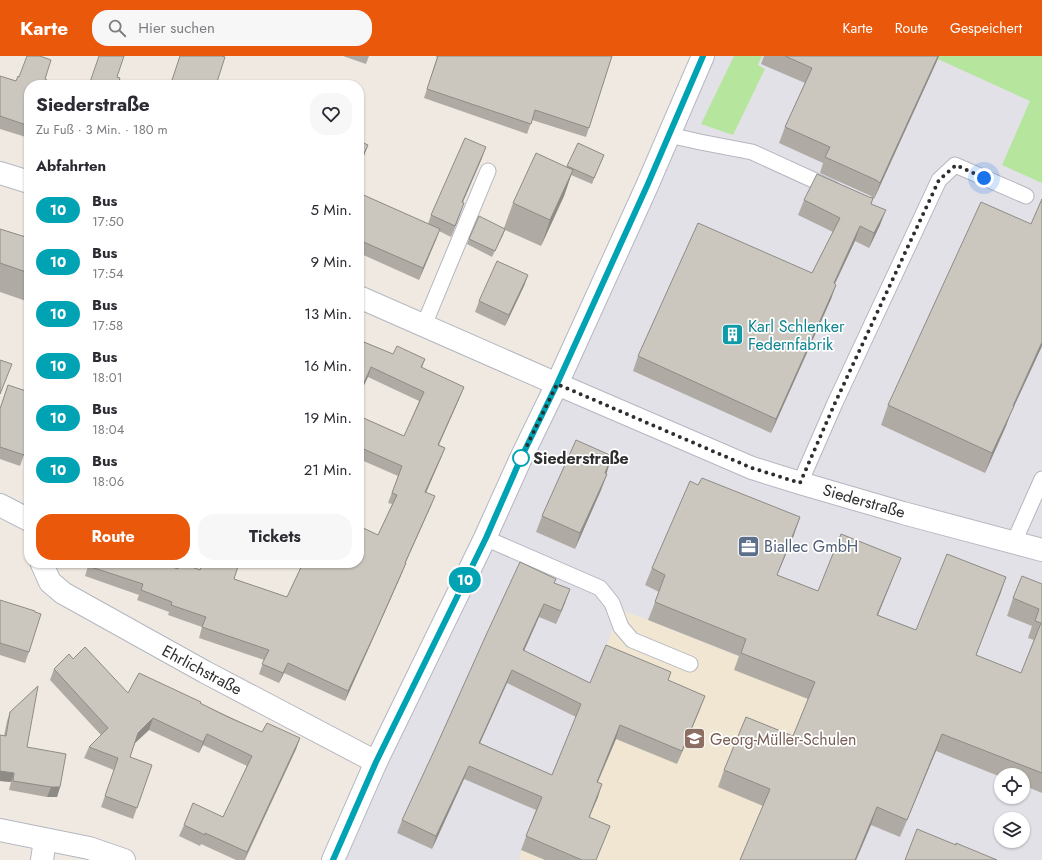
<!DOCTYPE html>
<html lang="de">
<head>
<meta charset="utf-8">
<style>
  body { margin:0; font-family:Jost,sans-serif; background:#f7f7f7; color:#2b2b33; height:100vh; display:flex; flex-direction:column; font-size:15px; white-space:nowrap }
  * { box-sizing:border-box; margin:0 }
  p { font-size:13px; color:#7c7c81 }
  .icon { flex:none; width:22px; height:22px; fill:none; stroke:currentColor; stroke-width:2; stroke-linecap:round; stroke-linejoin:round }
  .map { position:relative; flex:1; overflow:hidden }
  .details { position:absolute; left:24px; top:24px; width:340px; height:488px; display:flex; flex-direction:column; background:#fff; border-radius:16px; box-shadow:0 1px 3px #0004 }
  .details>* { flex:none }
  .badge { padding:0 8px; border-radius:13px; font-size:14px; line-height:26px }
  .fabs { position:absolute; left:994px; top:712px; display:grid; gap:8px }
  .fabs a { display:grid; place-items:center; width:36px; height:36px; border-radius:50%; background:#fff; box-shadow:0 1px 3px #0004; font-size:20px }
  .you { position:absolute; width:20px; height:20px; margin:-10px; border:3px solid #fff; border-radius:50%; background:#1a73e8; box-shadow:0 0 0 6px #1a73e833 }
  .map>.badge { position:absolute; translate:-50% -50%; box-shadow:0 0 0 2px #fff }
  h2 { padding:0 12px; font-size:15px; line-height:36px }
  .round { display:grid; place-items:center; flex:none; width:42px; height:42px; border-radius:16px; background:#f7f7f7 }
  .overview { display:flex; align-items:center; justify-content:space-between; height:68px; padding:0 12px }
  h1 { font-size:19px; font-weight:700; line-height:30px }
  .cta { display:flex; gap:8px; margin-top:auto; padding:8px 12px }
  .cta a { flex:1; height:46px; border-radius:16px; background:#ea580c; color:#fff; font-size:16px; font-weight:700; line-height:46px; text-align:center }
  .cta a+a { background:#f7f7f7; color:#2b2b33 }
  ul { padding:0; list-style:none }
  li { display:flex; align-items:center; gap:12px; height:52px; padding:0 12px }
  li div { flex:1 }
  li b { display:block; font-size:15px }
  li em { font-style:normal }
  li .badge { min-width:44px; font-weight:700; text-align:center }
  header { display:flex; align-items:center; gap:24px; box-sizing:border-box; height:56px; padding:0 20px; background:#ea580c; color:#fff }
  header strong { font-size:19px }
  nav { display:flex; gap:22px; margin-inline-start:auto; font-size:14px }
  .search { width:280px; height:36px; background:#f7f7f7; display:flex; align-items:center; gap:10px; box-sizing:border-box; padding:0 14px; border-radius:16px; color:#7c7c81; font-size:15px }
  .map>svg:first-child { display:block }
</style>
</head>
<body>
<header>
<strong>Karte</strong>
<div class="search"><svg class="icon" aria-label="search" viewBox="0 0 24 24"><circle cx="10" cy="10" r="6"/><path d="M15 15l6 6"/></svg>Hier suchen</div>
<nav><a>Karte</a><a>Route</a><a>Gespeichert</a></nav>
</header>
<div class="map">
<svg width="1042" height="804" viewBox="0 0 1042 804">
  <rect width="100%" height="100%" fill="#efe9e1"/>
  <path fill="#e3e1e8" fill-rule="evenodd" d="M703,0H1042V804H333ZM1001,719H1023V741H1001ZM1001,763H1023V785H1001Z"/>
  <polygon fill="#f0e6d1" points="621,554 648,564 740,601 809,644 810,804 520,804 521,794"/>
  <g fill="#b6e59e">
    <polygon points="734,0 762,0 758,9 765,13 733,79 701,68"/>
    <polygon points="931,0 1042,0 1042,127 1002,109 1030,45"/>
  </g>
  <g fill="none" stroke-linecap="round" stroke-linejoin="round">
    <defs>
      <g id="lane">
        <polyline points="669,79 700,86 752,96 833,133"/>
        <polyline points="424,269 488,115"/>
        <polyline points="800,427 835,347 939,124 955,109 1026,140"/>
        <polyline points="485,482 600,532 612,547 621,571 632,584 690,608"/>
        <polyline points="1014,486 1042,423"/>
      </g>
      <g id="street">
        <polyline points="0,117 29,126"/>
        <polyline points="359,241 557,328 752,412 800,427 903,457 1042,494"/>
        <polyline points="0,449 29,464"/>
        <polyline points="43,507 42,508 50,526 63,537 205,616 376,706"/>
        <polyline points="0,774 89,792 124,804"/>
        <polyline points="42,804 45,784"/>
        <polyline points="333,804 376,706 485,482 521,402 557,328 647,130 703,0"/>
      </g>
    </defs>
    <use href="#lane" stroke="#b4b7c1" stroke-width="17"/>
    <use href="#street" stroke="#b4b7c1" stroke-width="24"/>
    <use href="#lane" stroke="#fff" stroke-width="15"/>
    <use href="#street" stroke="#fff" stroke-width="22"/>
  </g>
  <g fill="#afaba4" fill-rule="evenodd">
    <polygon points="343,0 369,0 366,8"/>
    <polygon points="435,0 612,0 586,81 532,64 527,78 424,42 437,1"/>
    <polygon points="764,0 939,0 936,7 874,143 871,140 820,117 823,107 779,87 785,71 805,27 761,8"/>
    <polygon points="0,20 29,29 29,82 0,73"/>
    <polygon points="578,87 604,99 592,128 571,119 564,140 541,190 505,174 492,201 467,188 469,183 504,172 513,147 567,111"/>
    <polygon points="482,102 463,146 460,158 451,181 439,175 419,224 359,197 359,137 428,168 431,159"/>
    <polygon points="869,141 873,142 871,148 880,169 869,192 855,185 835,228 831,243 771,377 633,315 638,300 812,217 833,176 798,159 804,144"/>
    <polygon points="1042,143 1042,290 1010,359 1006,370 985,417 881,369 888,349 1031,168"/>
    <polygon points="0,173 29,182 29,246 0,236"/>
    <polygon points="528,219 524,230 505,270 475,256 479,245"/>
    <polygon points="359,284 393,298 425,303 422,312 460,341 439,389 445,392 441,402 426,436 431,450 405,507 402,517 371,587 345,645 284,617 279,627 259,618 264,604 199,582 202,571 168,559 169,556 137,544 139,539 85,520 89,507 178,513 200,514 202,507 239,507 234,523 287,541 301,511 291,507 359,507 378,479 392,448 388,447 398,420 359,403 359,360 404,380 419,345 368,321"/>
    <polygon points="8,329 24,399 20,410 0,403 0,352"/>
    <polygon points="606,418 607,418 601,434 575,493 536,476 542,460"/>
    <polygon points="794,479 777,519 818,535 901,502 894,519 878,559 916,574 1006,521 976,599 1021,617 1034,584 1028,582 1032,570 1007,560 1013,542 1042,528 1042,737 1023,729 1023,719 1001,719 1001,721 936,695 900,781 871,769 856,804 740,804 763,750 718,731 724,714 793,680 808,643 734,614 739,600 648,564 659,536 645,529 652,512"/>
    <path d="M556,523L554,527L565,547L556,568L539,561L524,595L590,627L671,616L668,625L700,653L677,708L616,683L598,726V741L589,761L610,770L596,804H545L521,794L536,754L464,723L432,793L397,777L402,764ZM507,627L576,661L552,719L480,687Z"/>
    <polygon points="0,544 29,596 25,607 0,599"/>
    <polygon points="73,603 128,637 200,647 262,676 300,682 296,693 245,804 236,804 201,788 200,790 179,780 184,769 223,761 247,710 203,689 199,697 149,674 135,687 130,701 152,709 133,763 101,751 114,714 84,702 89,691 101,679 50,624 54,613"/>
    <polygon points="10,656 27,691 60,731 57,741 47,741 9,734 11,726 0,725 0,679 4,680 7,665"/>
  </g>
  <g fill="#8e8b86">
    <polygon points="938,0 939,0 936,7 874,143 880,127"/>
    <polygon points="368,89 364,100 359,110 359,108"/>
    <polygon points="486,91 482,102 458,157 462,146"/>
    <polygon points="573,114 564,140 541,190 550,164"/>
    <polygon points="464,147 460,158 451,181 455,170"/>
    <polygon points="886,154 880,169 869,192 874,177"/>
    <polygon points="860,170 855,185 828,242 834,227"/>
    <polygon points="440,173 436,184 419,224 423,212"/>
    <polygon points="505,173 503,179 492,201 495,195"/>
    <polygon points="528,219 524,230 505,270 509,259"/>
    <polygon points="836,229 831,243 771,377 776,363"/>
    <polygon points="1042,286 1042,290 1010,359 1006,370 985,417 992,397 1013,350"/>
    <polygon points="371,311 368,321 359,340 359,338"/>
    <polygon points="464,331 460,341 434,399 438,389"/>
    <polygon points="445,392 441,402 422,446 425,436"/>
    <polygon points="612,400 607,416 599,433 605,417"/>
    <polygon points="607,418 601,434 575,493 580,477"/>
    <polygon points="435,440 431,450 401,517 405,507"/>
    <polygon points="800,461 794,479 770,536 777,519"/>
    <polygon points="901,502 894,519 871,576 877,559"/>
    <polygon points="406,507 402,517 371,587 345,645 348,635"/>
    <polygon points="1006,521 1000,539 969,616 976,599"/>
    <polygon points="570,533 565,547 556,568 561,555"/>
    <polygon points="544,548 539,561 518,608 523,594"/>
    <polygon points="288,607 284,617 279,627 283,617"/>
    <polygon points="512,614 507,627 474,700 479,687"/>
    <polygon points="705,640 700,653 677,708 682,695"/>
    <polygon points="153,662 149,674 134,688 138,677"/>
    <polygon points="620,669 616,683 592,739 597,726"/>
    <polygon points="207,678 203,689 199,697 203,686"/>
    <polygon points="942,678 936,695 900,781 907,764"/>
    <polygon points="300,682 296,693 244,804 247,796"/>
    <polygon points="469,710 464,723 432,793 436,780"/>
    <polygon points="0,715 14,717 11,726 0,725"/>
    <polygon points="602,728 598,741 584,774 589,761"/>
    <polygon points="51,731 60,731 57,741 47,741"/>
    <polygon points="877,751 871,769 856,804 855,804"/>
  </g>
  <g fill="#cbc7bf" stroke="#8e8b86" fill-rule="evenodd">
    <polygon points="27,0 40,0 51,4 45,23 47,24 45,29 29,29 29,70 0,60 0,20 16,25 18,20 19,21"/>
    <polygon points="99,0 124,0 117,21 120,22 118,29 89,29"/>
    <polygon points="180,0 222,0 225,1 216,29 164,29 166,25 171,27"/>
    <polygon points="438,0 612,0 589,72 535,54 531,68 427,33"/>
    <polygon points="785,0 938,0 880,127 876,124 825,101 830,91 785,71 812,12"/>
    <polygon points="465,82 486,91 462,146 464,147 455,170 431,159"/>
    <polygon points="359,85 368,89 359,108"/>
    <polygon points="578,87 604,99 594,122 567,110"/>
    <polygon points="536,97 573,114 550,164 513,147"/>
    <polygon points="817,118 869,141 873,142 871,148 886,154 874,177 860,170 834,227 836,229 776,363 638,300 698,167 812,217 840,162 804,144"/>
    <polygon points="359,137 440,173 423,212 359,184"/>
    <polygon points="1042,143 1042,286 1013,350 1014,350 992,397 888,349 981,146 1031,168"/>
    <polygon points="479,160 505,173 495,195 469,183"/>
    <polygon points="0,173 29,182 29,217 0,207"/>
    <polygon points="497,205 528,219 509,259 479,245"/>
    <polygon points="359,284 393,298 397,290 425,303 421,311 464,331 438,389 445,392 425,436 435,440 405,507 406,507 375,577 348,635 288,607 283,617 262,608 269,594 202,571 206,561 171,549 172,546 141,534 143,528 88,510 89,507 161,507 178,513 180,507 181,507 200,514 203,507 239,507 234,523 287,541 303,507 359,507 359,470 378,479 397,439 392,437 402,410 359,391 359,360 404,380 424,336 371,311 359,338"/>
    <polygon points="0,304 12,308 0,338"/>
    <polygon points="8,329 29,336 29,383 24,399 0,391 0,353"/>
    <polygon points="576,384 612,400 605,417 607,418 580,477 542,460"/>
    <polygon points="702,422 800,461 777,519 818,535 841,478 901,502 877,559 916,574 947,498 1006,521 976,599 1021,617 1041,567 1035,565 1039,553 1013,542 1022,520 1042,528 1042,717 942,678 907,764 877,751 855,804 740,804 770,733 724,714 746,661 793,680 815,626 741,597 746,583 655,546 665,519 652,512 690,425 698,429"/>
    <path d="M520,506L556,523L554,527L570,533L561,555L544,548L523,594L590,627L606,589L671,616L668,624L705,640L682,695L620,669L597,726L602,728L589,761L610,770L596,804H582L526,780L542,741L469,710L436,780L402,764L435,693L487,577ZM512,614L581,648L552,719L479,687Z"/>
    <polygon points="0,544 35,555 35,556 41,558 29,596 0,587"/>
    <polygon points="85,591 128,637 139,617 201,646 200,647 228,661 262,676 267,667 300,682 247,796 205,777 205,779 184,769 193,747 223,761 252,700 207,678 203,686 153,662 138,677 130,701 152,709 137,752 105,740 118,702 89,691 108,672 54,613 69,598 73,603"/>
    <polygon points="38,630 27,691 66,698 60,731 51,731 13,725 14,717 0,715 0,679 6,680 10,656"/>
    <polygon points="917,773 956,789 956,787 997,804 905,804"/>
  </g>
  <g fill="none" stroke-linecap="round" stroke-linejoin="round">
    <defs>
      <polyline id="line" points="333,804 376,706 486,482 521,402 557,328 647,130 703,0"/>
    </defs>
    <use href="#line" stroke="#fff" stroke-width="9"/>
    <use href="#line" stroke="#00a3b4" stroke-width="6"/>
    <polyline stroke="#2e2e2e" stroke-width="4" stroke-dasharray="0 7.2" points="521,402 557,328 752,412 800,427 835,347 939,124 956,109 984,122"/>
  </g>
  <defs>
    <symbol id="building-square" viewBox="-11 -11 22 22"><rect x="-9" y="-9" width="18" height="18" rx="4" fill="#0f9aa8" stroke="#fff"/><path d="M-4-6H4V6H1V3H-1V6H-4ZM-2.5-4.3h1.7v1.8h-1.7ZM.8-4.3h1.7v1.8H.8ZM-2.5-1h1.7V.8h-1.7ZM.8-1h1.7V.8H.8Z" fill="#fff"/></symbol>
    <symbol id="office-square" viewBox="-11 -11 22 22"><rect x="-9" y="-9" width="18" height="18" rx="4" fill="#5c6f8a" stroke="#fff"/><path d="M-6-3h4V-5.5h4V-3h4V5H-6ZM-1-4.5V-3h2v-1.5ZM-6 0V1H6V0Z" fill="#fff"/></symbol>
    <symbol id="school-square" viewBox="-11 -11 22 22"><rect x="-9" y="-9" width="18" height="18" rx="4" fill="#8d6e63" stroke="#fff"/><path d="M0-5L7-2L0 1L-7-2ZM-4 1L0 2.5L4 1V4Q0 6-4 4Z" fill="#fff"/></symbol>
  </defs>
  <g fill-rule="evenodd">
    <use href="#building-square" x="720" y="266" width="25" height="25"/>
    <use href="#office-square" x="736" y="478" width="25" height="25"/>
    <use href="#school-square" x="682" y="670" width="25" height="25"/>
  </g>
  <circle fill="#fff" stroke="#00a3b4" stroke-width="2" cx="521" cy="402" r="8"/>
  <g text-anchor="middle" dominant-baseline="central" stroke-width="3.5" stroke-linejoin="round" paint-order="stroke">
    <g font-size="16" fill="#0d838f" stroke="#fff" text-anchor="start">
      <text x="748" y="270">Karl Schlenker<tspan x="748" dy="18">Federnfabrik</tspan></text>
    </g>
    <g font-size="16" font-weight="bold" fill="#2e2e2e" stroke="#fff" text-anchor="start">
      <text x="533" y="402">Siederstraße</text>
    </g>
    <g font-size="16" fill="#2e2e2e" stroke="#fff">
      <text transform="translate(864 445) rotate(16)">Siederstraße</text>
      <text transform="translate(202 614) rotate(28)">Ehrlichstraße</text>
    </g>
    <g font-size="16" fill="#4e5e75" stroke="#fff" text-anchor="start">
      <text x="764" y="490">Biallec GmbH</text>
    </g>
    <g font-size="16" fill="#785e54" stroke="#fff" text-anchor="start">
      <text x="710" y="683">Georg-Müller-Schulen</text>
    </g>
  </g>
</svg>
<div class="fabs">
<a><svg class="icon" aria-label="locate" viewBox="0 0 24 24"><circle cx="12" cy="12" r="6"/><path d="M12 2v4M12 18v4M2 12h4M18 12h4"/></svg></a>
<a><svg class="icon" aria-label="layers" viewBox="0 0 24 24"><path d="M12 4l9 5-9 5-9-5zM3 14l9 5 9-5"/></svg></a>
</div>
<div class="you" style="left:984px;top:122px"></div>
<b class="badge" style="left:465px;top:524px;background:#00a3b4;color:#fff">10</b>
<section class="details">
<div class="overview"><div><h1>Siederstraße</h1><p>Zu Fuß · 3 Min. · 180 m</p></div><a class="round"><svg class="icon" aria-label="heart" viewBox="0 0 24 24"><path d="M12 20l-8-8c-3-5 5-10 8-4 3-6 11-1 8 4z"/></svg></a></div>
<h2>Abfahrten</h2>
<ul>
<li><span class="badge" style="background:#00a3b4;color:#fff">10</span><div><b>Bus</b><p>17:50</p></div><em>5 Min.</em></li>
<li><span class="badge" style="background:#00a3b4;color:#fff">10</span><div><b>Bus</b><p>17:54</p></div><em>9 Min.</em></li>
<li><span class="badge" style="background:#00a3b4;color:#fff">10</span><div><b>Bus</b><p>17:58</p></div><em>13 Min.</em></li>
<li><span class="badge" style="background:#00a3b4;color:#fff">10</span><div><b>Bus</b><p>18:01</p></div><em>16 Min.</em></li>
<li><span class="badge" style="background:#00a3b4;color:#fff">10</span><div><b>Bus</b><p>18:04</p></div><em>19 Min.</em></li>
<li><span class="badge" style="background:#00a3b4;color:#fff">10</span><div><b>Bus</b><p>18:06</p></div><em>21 Min.</em></li>
</ul>
<div class="cta"><a>Route</a><a>Tickets</a></div>
</section>
</div>
</body>
</html>
